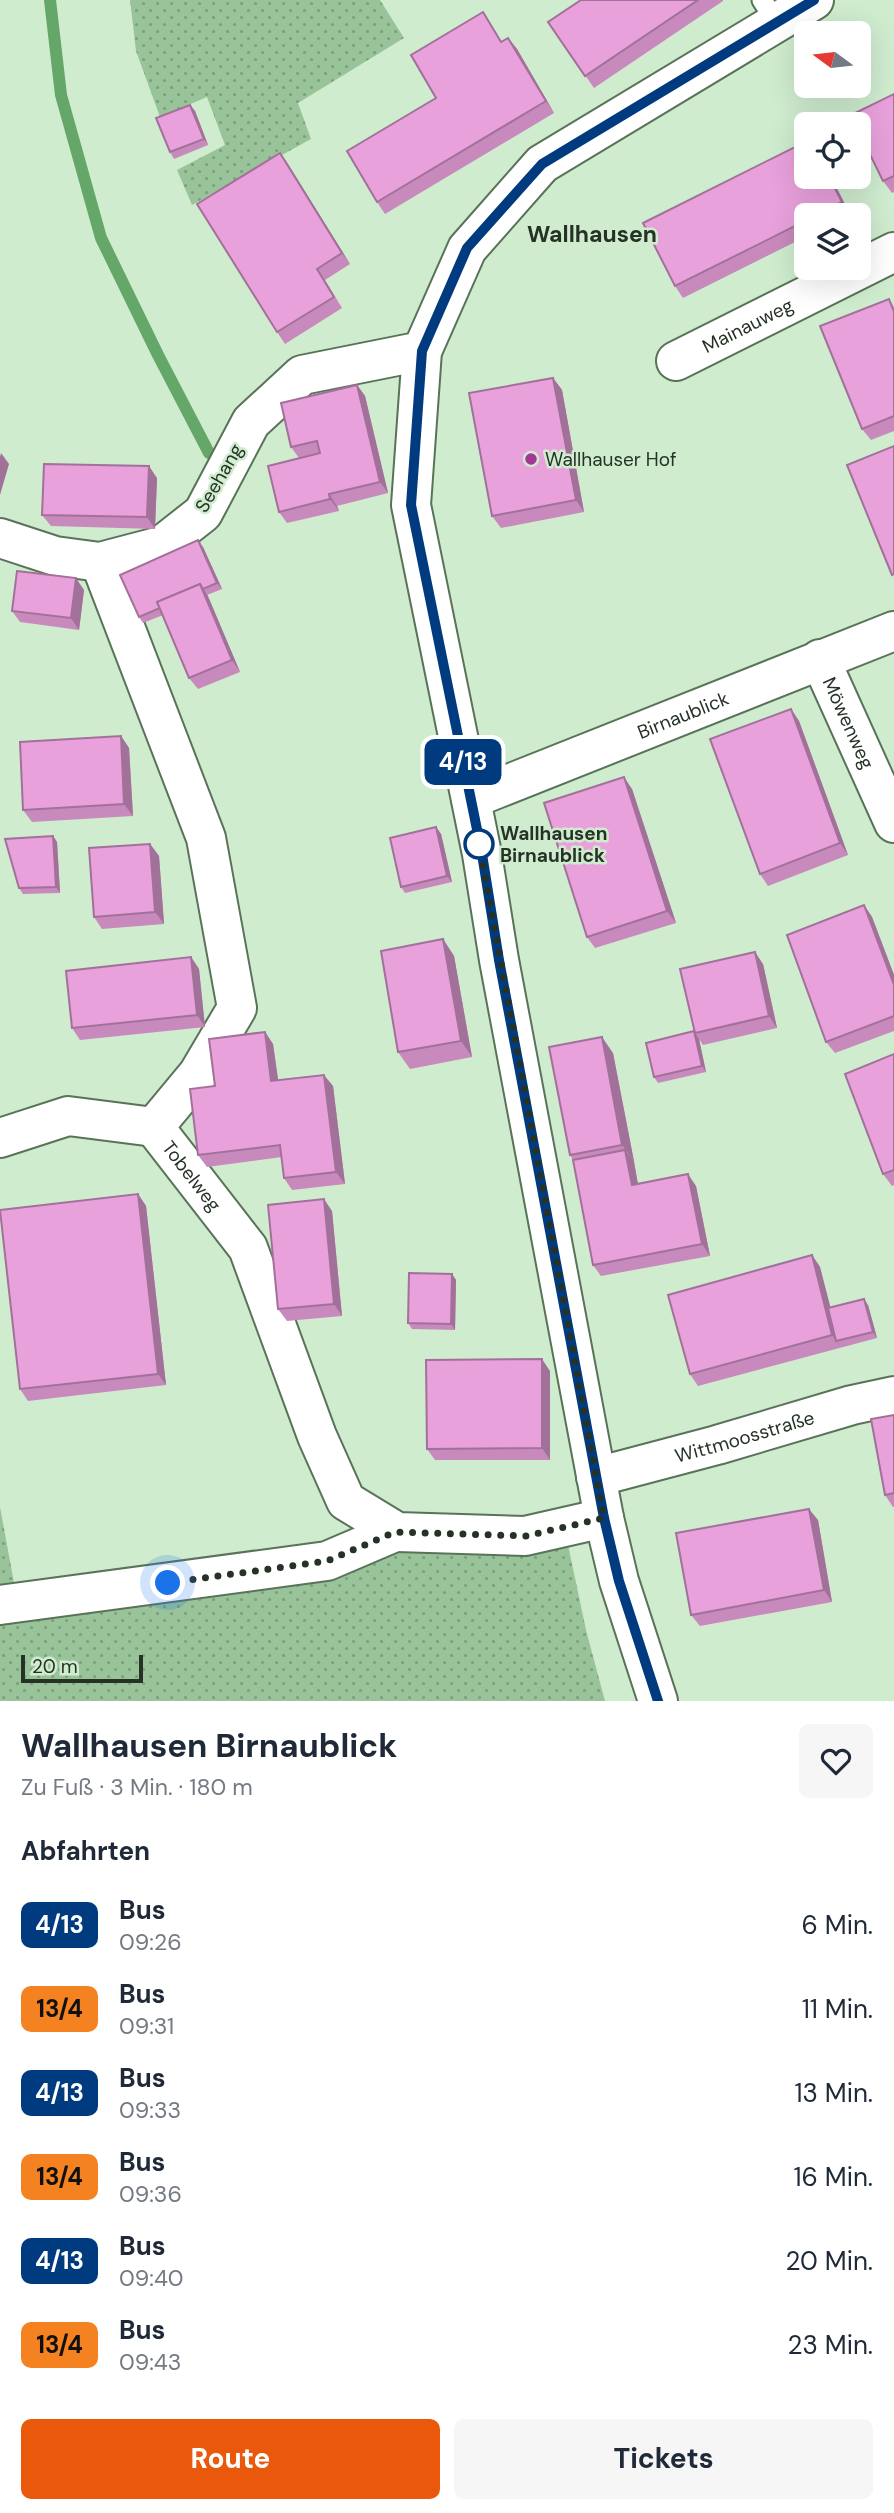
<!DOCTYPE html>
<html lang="de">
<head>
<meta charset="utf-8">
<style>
  body { margin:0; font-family:"DM Sans",sans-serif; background:#f6f6f7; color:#1f2937; height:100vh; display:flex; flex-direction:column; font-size:26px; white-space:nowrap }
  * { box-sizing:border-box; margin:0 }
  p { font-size:23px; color:#747a83 }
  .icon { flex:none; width:38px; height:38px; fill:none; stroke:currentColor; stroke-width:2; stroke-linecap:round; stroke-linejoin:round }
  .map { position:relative; height:1701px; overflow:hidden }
  .side { display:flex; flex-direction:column; background:#fff; flex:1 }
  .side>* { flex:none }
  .badge { padding:0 14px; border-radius:10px; font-size:24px; line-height:46px }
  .needle { width:46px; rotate:285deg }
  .buttons { position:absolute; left:794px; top:21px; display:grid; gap:14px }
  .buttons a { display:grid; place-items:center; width:77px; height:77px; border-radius:10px; background:#fff; box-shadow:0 7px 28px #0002; font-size:35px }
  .scale { position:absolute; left:21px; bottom:18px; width:122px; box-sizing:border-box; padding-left:7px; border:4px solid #273227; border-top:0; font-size:19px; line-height:24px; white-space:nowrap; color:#273227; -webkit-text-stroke:5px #cfeccf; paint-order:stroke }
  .you { position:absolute; width:35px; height:35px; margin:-18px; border:5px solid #fff; border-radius:50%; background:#1a73e8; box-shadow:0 0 0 10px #1a73e833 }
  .map>.badge { position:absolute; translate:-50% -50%; box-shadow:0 0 0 4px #fff }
  h2 { padding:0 21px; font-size:26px; line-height:63px }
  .round { display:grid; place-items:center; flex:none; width:74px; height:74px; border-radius:10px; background:#f6f6f7 }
  .summary { display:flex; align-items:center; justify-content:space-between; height:119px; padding:0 21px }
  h1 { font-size:33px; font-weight:700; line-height:52px }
  .button { display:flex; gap:14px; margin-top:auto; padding:14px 21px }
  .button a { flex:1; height:80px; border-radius:10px; background:#ea580c; color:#fff; font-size:28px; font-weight:700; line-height:80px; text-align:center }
  .button a+a { background:#f6f6f7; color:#1f2937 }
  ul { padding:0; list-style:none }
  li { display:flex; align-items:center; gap:21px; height:84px; padding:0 21px }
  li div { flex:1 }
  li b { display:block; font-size:26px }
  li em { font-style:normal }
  li .badge { min-width:77px; font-weight:700; text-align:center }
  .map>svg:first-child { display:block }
</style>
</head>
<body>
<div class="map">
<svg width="894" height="1701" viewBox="0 0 894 1701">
  <defs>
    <pattern id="grass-dots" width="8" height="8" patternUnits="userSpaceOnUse" patternTransform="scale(1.75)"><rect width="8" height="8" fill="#99c49a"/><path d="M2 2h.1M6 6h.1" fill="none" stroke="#7da07e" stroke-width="1.8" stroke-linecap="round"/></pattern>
  </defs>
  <rect width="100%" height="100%" fill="#cfeccf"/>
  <g fill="url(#grass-dots)">
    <polygon points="130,0 380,0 404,38 298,103 311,139 192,205 177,170 225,145 207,97 160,117 136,51"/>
    <polygon points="0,1507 15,1588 0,1590"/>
    <polygon points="564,1526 586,1630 605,1701 0,1701 0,1605"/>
  </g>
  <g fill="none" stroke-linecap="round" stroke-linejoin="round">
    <polyline stroke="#65a769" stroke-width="12" points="50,0 61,95 101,238 158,355 209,453"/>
    <defs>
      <polyline id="lane" points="762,0 776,22"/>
      <g id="street">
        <path id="s1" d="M676,361L894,252"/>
        <polyline points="0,538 55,556 100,562 161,546 203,513 251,422 302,375 422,351"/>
        <path id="s2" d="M100,562L206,838L237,1008L198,1074L154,1127L248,1248L317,1436L346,1501L397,1532L525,1536L604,1518"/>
        <path id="s3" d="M820,659L894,823"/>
        <path id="s4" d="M471,799L894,631"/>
        <polyline points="0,1138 68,1116 154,1127"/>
        <path id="s5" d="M596,1477L717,1445L852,1405L894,1396"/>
        <polyline points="0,1605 327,1561 395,1532"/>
      </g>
      <polyline id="secondary" points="658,1701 619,1581 604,1518 499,960 482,854 411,505 422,351 467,249 542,164 814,0"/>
    </defs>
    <use href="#lane" stroke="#597359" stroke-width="23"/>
    <use href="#street" stroke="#597359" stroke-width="42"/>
    <use href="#secondary" stroke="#597359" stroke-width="42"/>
    <use href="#lane" stroke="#fff" stroke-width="19"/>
    <use href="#street" stroke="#fff" stroke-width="38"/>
    <use href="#secondary" stroke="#fff" stroke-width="38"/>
  </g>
  <g fill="#c88abc">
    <polygon points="581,0 723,0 723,1 594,88 548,22"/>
    <polygon points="483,12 502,42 508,38 517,49 554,113 385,214 377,202 436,98"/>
    <polygon points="894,94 894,192 892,193 883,181"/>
    <polygon points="190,105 195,111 208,145 174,159 170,152"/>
    <polygon points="280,153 350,264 325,280 342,308 285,344 277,332"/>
    <polygon points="807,177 831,177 850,214 848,215 807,215 807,236 683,298 675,286"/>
    <polygon points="889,299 894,307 894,431 871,440 862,429"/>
    <polygon points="553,378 562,390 584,512 501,528 492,516"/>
    <polygon points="357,385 365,396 388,493 337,506 339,511 287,523 279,512 299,458 291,447"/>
    <polygon points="157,478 155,529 51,526 42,515"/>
    <polygon points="203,547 222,589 207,595 240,672 198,689 189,678 163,615 143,623 139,617"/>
    <polygon points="84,590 79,630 20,622 12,611"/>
    <polygon points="791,709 799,721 848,855 768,886 760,874"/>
    <polygon points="121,736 129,748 133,816 32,822 23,810"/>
    <polygon points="632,789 676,923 595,948 587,937"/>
    <polygon points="436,827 441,834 452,882 405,893 401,887"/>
    <polygon points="53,836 57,842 60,893 23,894 19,888"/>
    <polygon points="150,844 159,856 164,924 102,929 94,917"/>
    <polygon points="864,905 872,917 894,975 894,1031 835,1053 826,1042"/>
    <polygon points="443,939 454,956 472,1057 410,1069 398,1052"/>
    <polygon points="191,957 199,969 205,1027 80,1040 72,1028"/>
    <polygon points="763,964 777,1028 703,1045 699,1039 706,1072 658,1083 654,1077 694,1031"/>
    <polygon points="265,1032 273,1044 278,1080 333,1086 345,1184 292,1190 284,1178 282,1157 207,1167 198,1155 215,1086"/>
    <polygon points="613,1053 638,1184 696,1186 710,1256 601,1276 593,1265 573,1160 570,1155"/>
    <polygon points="894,1054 894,1185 892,1186 883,1174"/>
    <polygon points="138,1194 146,1206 166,1385 28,1401 20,1389"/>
    <polygon points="332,1211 342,1316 287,1321 278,1309"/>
    <polygon points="812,1255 820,1267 830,1308 868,1305 877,1338 698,1386 690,1374"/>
    <polygon points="452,1274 456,1280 455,1330 412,1329 408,1323"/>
    <polygon points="550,1371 550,1460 435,1460 427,1449"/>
    <polygon points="894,1415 894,1507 893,1507 885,1495"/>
    <polygon points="818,1520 832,1602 700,1626 691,1615"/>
  </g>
  <g fill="#a27199">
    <polygon points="508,38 517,49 554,113 546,101"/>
    <polygon points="190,105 195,111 208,145 204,139"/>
    <polygon points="280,153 288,164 350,264 342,253"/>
    <polygon points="829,177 831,177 850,214 842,202"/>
    <polygon points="553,378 562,390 584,512 576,500"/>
    <polygon points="357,385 365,396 388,493 380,482"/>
    <polygon points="1,453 9,464 0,495 0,457"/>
    <polygon points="149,466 157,478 155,529 147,517"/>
    <polygon points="329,494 337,506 339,511 330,499"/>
    <polygon points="198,540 203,547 222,589 217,583"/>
    <polygon points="76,578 84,590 79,630 71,618"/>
    <polygon points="200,584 208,596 240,672 232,660"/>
    <polygon points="791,709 799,721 848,855 840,843"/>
    <polygon points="121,736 129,748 133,816 124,804"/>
    <polygon points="624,777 632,789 676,923 667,911"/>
    <polygon points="436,827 441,834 452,882 447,876"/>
    <polygon points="53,836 57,842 60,893 56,887"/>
    <polygon points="150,844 159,856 164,924 155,912"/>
    <polygon points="864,905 872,917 894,975 894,985"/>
    <polygon points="443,939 454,956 472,1057 461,1041"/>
    <polygon points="755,952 763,964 777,1028 769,1016"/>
    <polygon points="191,957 199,969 205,1027 197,1015"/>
    <polygon points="265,1032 273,1044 280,1093 271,1081"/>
    <polygon points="695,1033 699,1039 706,1072 702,1066"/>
    <polygon points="602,1037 613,1053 634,1161 622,1145"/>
    <polygon points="324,1075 333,1086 345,1184 336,1172"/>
    <polygon points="625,1150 634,1161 640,1197 632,1185"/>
    <polygon points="688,1174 696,1186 710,1256 702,1244"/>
    <polygon points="138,1194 146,1206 166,1385 158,1374"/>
    <polygon points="324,1199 332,1211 342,1316 334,1304"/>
    <polygon points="812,1255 820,1267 839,1340 836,1341 841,1347 832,1335"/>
    <polygon points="452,1274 456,1280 455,1330 451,1324"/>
    <polygon points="864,1299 868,1305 877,1338 873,1332"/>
    <polygon points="542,1359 550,1371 550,1460 542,1448"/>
    <polygon points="809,1509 818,1520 832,1602 824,1590"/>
  </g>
  <g fill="#e8a1db" stroke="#a27199" stroke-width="2">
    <polygon points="581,0 698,0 585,76 548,22"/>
    <polygon points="483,12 501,42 508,38 546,101 377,202 347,151 436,98 411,55"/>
    <polygon points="894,94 894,176 883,181 859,132 859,124 855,124 851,115"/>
    <polygon points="190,105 204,139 170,152 156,118"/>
    <polygon points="807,141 807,177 829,177 842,202 816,215 807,215 807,220 675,286 643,223"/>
    <polygon points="280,153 342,253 317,269 334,297 277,332 197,204"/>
    <polygon points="889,299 894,312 894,416 862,429 820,326"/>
    <polygon points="553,378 576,500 492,516 469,393"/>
    <polygon points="357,385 380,482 329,494 330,499 279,512 268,466 320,453 317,441 291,447 281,403"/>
    <polygon points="894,446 894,574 892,575 847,465"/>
    <polygon points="44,464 149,466 147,517 42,515"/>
    <polygon points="198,540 217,583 203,589 200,584 157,602 160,608 139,617 120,575"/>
    <polygon points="17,571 76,578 71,618 12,611"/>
    <polygon points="200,584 232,660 189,678 157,602"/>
    <polygon points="791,709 840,843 760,874 710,739"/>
    <polygon points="121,736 124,804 23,810 20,742"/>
    <polygon points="624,777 667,911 587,937 544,803"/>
    <polygon points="436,827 447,876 401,887 390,838"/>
    <polygon points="53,836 56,887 19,888 5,839"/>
    <polygon points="150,844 155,912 94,917 89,848"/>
    <polygon points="864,905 894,985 894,1016 826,1042 787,935"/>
    <polygon points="443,939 461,1041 398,1052 381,951"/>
    <polygon points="755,952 769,1016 695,1033 680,969"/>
    <polygon points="191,957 197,1015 72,1028 66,971"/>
    <polygon points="694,1031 702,1066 654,1077 646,1043"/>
    <polygon points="265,1032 271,1081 324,1075 336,1172 284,1178 280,1145 198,1155 190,1089 215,1086 209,1039"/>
    <polygon points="602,1037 622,1145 570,1155 549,1047"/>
    <polygon points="894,1054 894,1170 883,1174 845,1074"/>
    <polygon points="625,1150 632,1185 688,1174 702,1244 593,1265 573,1160"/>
    <polygon points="138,1194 158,1374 20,1389 0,1210"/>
    <polygon points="324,1199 334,1304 278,1309 268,1205"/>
    <polygon points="812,1255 832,1335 690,1374 668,1295"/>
    <polygon points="409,1273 452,1274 451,1324 408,1323"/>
    <polygon points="864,1299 873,1332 836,1341 828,1308"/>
    <polygon points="542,1359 542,1448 427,1449 426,1360"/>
    <polygon points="894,1415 894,1493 885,1495 871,1419"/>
    <polygon points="809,1509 824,1590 691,1615 676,1533"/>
  </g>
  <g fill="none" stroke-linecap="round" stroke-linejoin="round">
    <defs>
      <polyline id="line" points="658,1701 619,1581 604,1518 499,960 482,854 411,505 422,351 467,248 542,164 814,0"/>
    </defs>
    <use href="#line" stroke="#fff" stroke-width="16"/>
    <use href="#line" stroke="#003b80" stroke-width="10"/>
    <polyline stroke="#273227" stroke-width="7" stroke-dasharray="0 12.6" points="168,1583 327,1561 395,1532 526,1536 604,1518 479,844"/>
  </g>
  <circle fill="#a33796" stroke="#cfeccf" stroke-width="2.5" cx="531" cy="459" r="7"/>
  <circle fill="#fff" stroke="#003b80" stroke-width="3.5" cx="479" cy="844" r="14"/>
  <g text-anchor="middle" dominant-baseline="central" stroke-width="5" stroke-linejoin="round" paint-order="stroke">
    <g font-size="19" fill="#273227" stroke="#cfeccf">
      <text stroke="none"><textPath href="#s1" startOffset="80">Mainauweg</textPath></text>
      <text transform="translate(219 478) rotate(-60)">Seehang</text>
      <text stroke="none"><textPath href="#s4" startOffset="228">Birnaublick</textPath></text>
      <text stroke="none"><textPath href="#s3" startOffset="70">Möwenweg</textPath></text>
      <text stroke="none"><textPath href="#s2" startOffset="676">Tobelweg</textPath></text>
      <text stroke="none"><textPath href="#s5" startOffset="154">Wittmoosstraße</textPath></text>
    </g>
    <g font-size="19" fill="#273227" stroke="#cfeccf" text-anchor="start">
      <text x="545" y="459">Wallhauser Hof</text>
    </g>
    <g font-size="19" font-weight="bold" fill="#273227" stroke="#cfeccf" text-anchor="start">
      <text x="500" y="833">Wallhausen<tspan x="500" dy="22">Birnaublick</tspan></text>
    </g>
    <g font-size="23" font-weight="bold" fill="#273227" stroke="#cfeccf">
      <text x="592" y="234">Wallhausen</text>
    </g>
  </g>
</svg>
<div class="buttons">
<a><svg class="needle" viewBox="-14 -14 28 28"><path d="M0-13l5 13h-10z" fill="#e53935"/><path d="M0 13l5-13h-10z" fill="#747a83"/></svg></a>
<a><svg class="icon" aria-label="locate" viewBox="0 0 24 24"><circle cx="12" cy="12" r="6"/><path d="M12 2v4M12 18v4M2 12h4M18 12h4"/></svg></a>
<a><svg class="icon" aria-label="layers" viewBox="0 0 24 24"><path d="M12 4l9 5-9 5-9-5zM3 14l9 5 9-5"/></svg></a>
</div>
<div class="scale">20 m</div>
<div class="you" style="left:168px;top:1583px"></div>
<b class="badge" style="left:463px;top:762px;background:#003b80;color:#fff">4/13</b>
</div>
<section class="side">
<div class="summary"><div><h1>Wallhausen Birnaublick</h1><p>Zu Fuß · 3 Min. · 180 m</p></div><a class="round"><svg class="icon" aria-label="heart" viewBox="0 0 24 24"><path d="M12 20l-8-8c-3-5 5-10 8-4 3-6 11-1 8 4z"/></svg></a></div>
<h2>Abfahrten</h2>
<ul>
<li><span class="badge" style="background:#003b80;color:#fff">4/13</span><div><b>Bus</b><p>09:26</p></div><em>6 Min.</em></li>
<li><span class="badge" style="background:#f58220;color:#111">13/4</span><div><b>Bus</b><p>09:31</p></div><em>11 Min.</em></li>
<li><span class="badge" style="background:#003b80;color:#fff">4/13</span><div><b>Bus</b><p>09:33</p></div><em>13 Min.</em></li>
<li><span class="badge" style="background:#f58220;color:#111">13/4</span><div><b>Bus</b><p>09:36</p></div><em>16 Min.</em></li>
<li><span class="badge" style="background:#003b80;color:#fff">4/13</span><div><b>Bus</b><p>09:40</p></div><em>20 Min.</em></li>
<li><span class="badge" style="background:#f58220;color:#111">13/4</span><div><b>Bus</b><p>09:43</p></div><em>23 Min.</em></li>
</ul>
<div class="button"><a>Route</a><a>Tickets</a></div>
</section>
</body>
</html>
